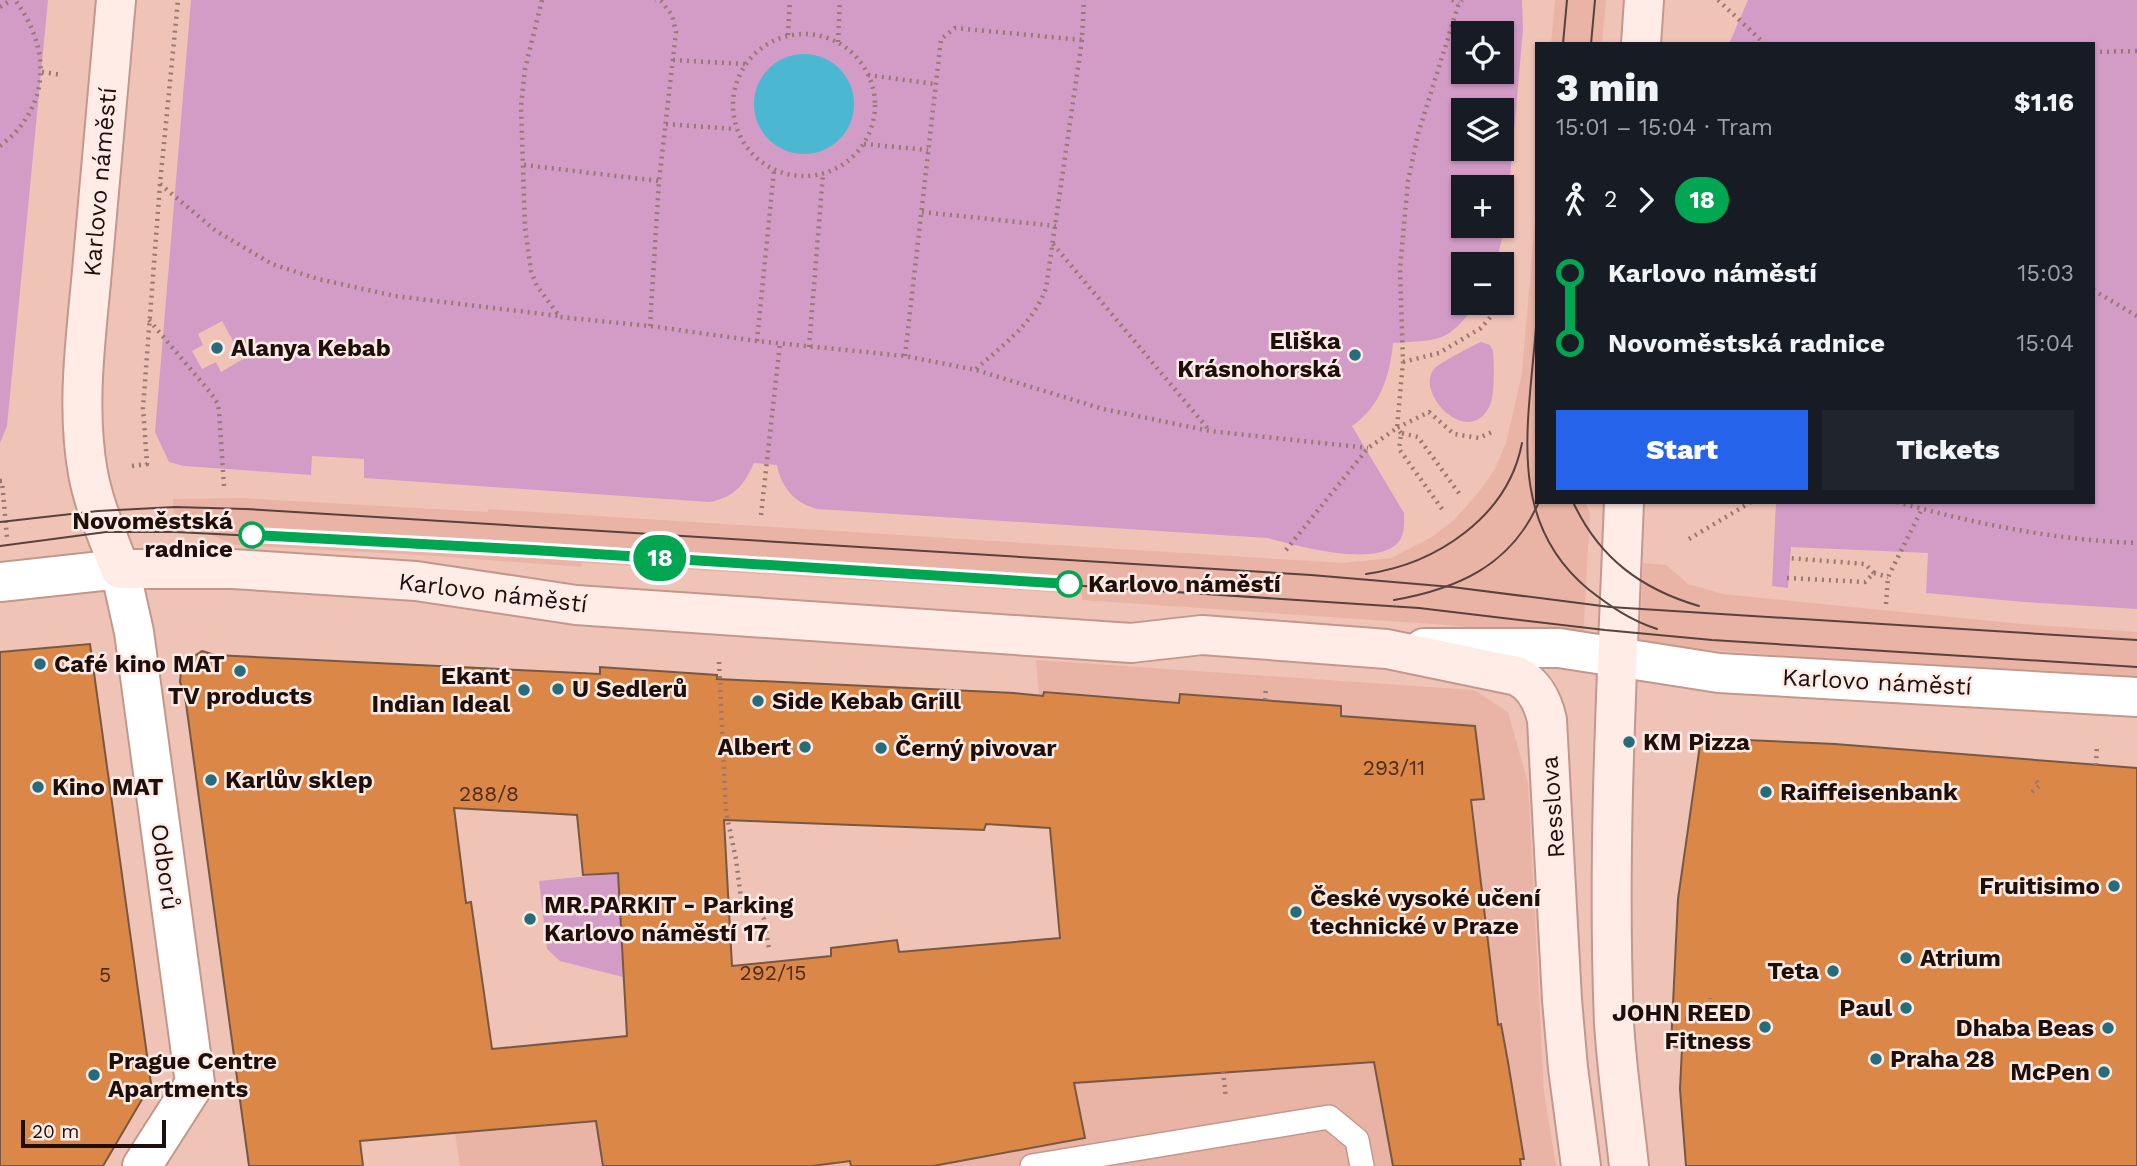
<!DOCTYPE html>
<html lang="en">
<head>
<meta charset="utf-8">
<style>
  body { margin:0; font-family:"Work Sans",sans-serif; background:#20242c; color:#f1f3f6; height:100vh; display:flex; flex-direction:column; font-size:26px; white-space:nowrap }
  * { box-sizing:border-box; margin:0 }
  p { font-size:23px; color:#9ea1a6 }
  .icon { flex:none; width:38px; height:38px; fill:none; stroke:currentColor; stroke-width:2; stroke-linecap:round; stroke-linejoin:round }
  .map { position:relative; flex:1; overflow:hidden }
  .drawer { position:absolute; left:1535px; top:42px; width:560px; height:462px; display:flex; flex-direction:column; background:#171b24; border-radius:0px; box-shadow:0 2px 5px #0004 }
  .drawer>* { flex:none }
  .badge { padding:0 14px; border-radius:23px; font-size:24px; line-height:46px }
  .tools { position:absolute; left:1451px; top:21px; display:grid; gap:14px }
  .tools a { display:grid; place-items:center; width:63px; height:63px; border-radius:0px; background:#171b24; box-shadow:0 2px 5px #0004; font-size:35px }
  .scale { position:absolute; left:21px; bottom:18px; width:145px; box-sizing:border-box; padding-left:7px; border:4px solid #1e0f0b; border-top:0; font-size:19px; line-height:24px; white-space:nowrap; color:#1e0f0b; -webkit-text-stroke:5px #feebe6; paint-order:stroke }
  .map>.badge { position:absolute; translate:-50% -50%; box-shadow:0 0 0 4px #fff }
  .legs { display:flex; align-items:center; gap:10px; height:77px; padding:0 21px; font-size:23px }
  .legs p { margin-inline-start:auto }
  .head { display:flex; align-items:center; justify-content:space-between; height:119px; padding:0 21px }
  h1 { font-size:38px; font-weight:800; line-height:52px }
  .primary-button { display:flex; gap:14px; margin-top:auto; padding:14px 21px }
  .primary-button a { flex:1; height:80px; border-radius:0px; background:#2563eb; color:#fff; font-size:28px; font-weight:800; line-height:80px; text-align:center }
  .primary-button a+a { background:#20242c; color:#f1f3f6 }
  ul { padding:0 21px; list-style:none }
  li { display:flex; align-items:center; gap:24px; height:70px; font-size:26px }
  li i { display:grid; place-items:center; width:10px; height:100%; margin:0 9px; background:currentColor }
  li i::after { content:''; width:18px; height:18px; margin:-9px; border:5px solid; border-radius:50%; background:#171b24 }
  li p { margin-inline-start:auto }
  li:first-child i { background:linear-gradient(#0000 50%,currentColor 0) }
  li:last-child i { background:linear-gradient(currentColor 50%,#0000 0) }
  .map>svg:first-child { display:block }
</style>
</head>
<body>
<div class="map">
<svg width="2137" height="1166" viewBox="0 0 2137 1166">
  <rect width="100%" height="100%" fill="#f0c3b7"/>
  <g fill="#e9b4a6">
    <polygon points="1555,0 1606,0 1602,44 1551,44"/>
    <polygon points="1536,208 1536,502 1585,502 1590,513 1583,640 1447,625 1082,600 1082,594 582,563 581,567 435,556 236,545 174,520 173,499 243,498 488,512 488,509 1342,563 1391,558 1432,537 1454,520 1478,493 1495,469 1506,443 1522,373"/>
    <polygon points="1643,563 1666,565 1688,584 1723,594 2022,624 2137,632 2137,676 1761,654 1640,644"/>
    <polygon points="1036,660 1474,690 1508,712 1528,783 1544,1092 1556,1166 460,1166 455,1133 596,1121 1061,951"/>
  </g>
  <g fill="#d39cc6" fill-rule="evenodd">
    <polygon points="0,0 48,0 7,426 0,443"/>
    <path d="M191,0H1522L1523,30L1506,222L1496,264H1463V303H1477C1447,343 1441,340 1393,343C1390,376 1380,407 1352,426L1404,513C1404,522 1405,532 1400,540C1380,570 1295,545 1267,538L818,509C795,504 781,487 777,465L754,463C744,485 734,498 709,502L364,478V459L312,456L311,475L184,466L169,462L155,432ZM1463,33H1502V72H1463ZM1463,110H1502V149H1463ZM1463,187H1502V226H1463ZM222,321L243,359L221,372L216,362L202,369L192,351L203,345L198,334Z"/>
    <polygon points="1748,0 2137,0 2137,609 2024,602 1926,593 1928,553 1791,547 1788,588 1772,586 1776,502 2093,502 2093,44 1729,44"/>
    <path d="M1481,342L1490,345L1493,351C1494,364 1495,393 1490,405C1470,450 1414,394 1434,369C1439,363 1472,346 1481,342Z"/>
    <polygon points="618,873 623,977 560,961 547,949 539,881"/>
  </g>
  <circle fill="#4bb7d0" cx="804" cy="104" r="50"/>
  <g fill="#db8748" stroke="#785842" stroke-width="2" fill-rule="evenodd">
    <polygon points="90,644 151,1084 103,1166 0,1166 0,652"/>
    <path d="M202,651L215,655L600,674V667L717,675V679L1014,693L1043,696L1044,692L1179,703L1180,694L1341,706V716L1475,726L1484,799L1471,800L1498,1025L1501,1024L1508,1062L1524,1159H1520L1521,1166H1393L1374,1062L1074,1083L1085,1138L933,1166H851L850,1161L812,1166H603L596,1121L360,1141L363,1166H249L185,696L180,682L181,671L187,661ZM454,808L577,815L583,875L618,873L627,1036L492,1049L471,902L466,903ZM724,820L984,830L986,824L1050,828L1060,938L899,952L897,940L831,948V956L732,966Z"/>
    <polygon points="1701,738 1835,744 2137,768 2137,1166 1686,1166 1680,1089 1682,1048 1671,1046 1678,899"/>
  </g>
  <g fill="none" stroke-linecap="round" stroke-linejoin="round">
    <defs>
      <polyline id="service" points="1032,1166 1329,1117 1357,1140 1362,1166"/>
      <polyline id="minor" points="0,582 120,569"/>
      <g id="tertiary">
        <polyline points="120,569 134,632 195,1083 142,1166"/>
        <polyline points="1424,648 1559,648 1719,673 2137,697"/>
      </g>
      <g id="secondary">
        <path d="M116,0C108,90 100,181 92,271C86,337 76,407 88,473C94,506 108,537 120,569H233L416,581L576,605L1131,643L1202,635L1387,649L1517,676C1534,684 1543,702 1547,720L1562,1000L1568,1068L1581,1166"/>
        <polyline points="1641,44 1644,0"/>
        <path d="M1624,502C1617,676 1607,850 1614,1023C1617,1071 1624,1119 1629,1166"/>
      </g>
    </defs>
    <use href="#service" stroke="#c3988c" stroke-width="26"/>
    <use href="#minor" stroke="#c3988c" stroke-width="42"/>
    <use href="#tertiary" stroke="#c3988c" stroke-width="42"/>
    <use href="#secondary" stroke="#c3988c" stroke-width="42"/>
    <g stroke="#997870" stroke-width="4.5" stroke-dasharray="2 5" stroke-linecap="butt">
      <polyline points="542,0 525,69 521,106 525,227 531,271 537,286 560,317 650,326 757,341 905,356 976,370 1103,409 1210,431 1368,448"/>
      <polyline points="1452,0 1459,3"/>
      <polyline points="1718,0 1765,44"/>
      <polyline points="0,7 11,0"/>
      <circle cx="804" cy="105" r="71"/>
      <polyline points="788,35 790,0"/>
      <polyline points="838,42 840,0"/>
      <polyline points="2093,52 2137,51"/>
      <polyline points="673,60 745,64"/>
      <polyline points="42,72 62,75"/>
      <polyline points="868,75 935,84"/>
      <polyline points="666,124 736,129"/>
      <polyline points="864,144 928,150"/>
      <path d="M0,146C7,140 15,134 20,127C52,86 44,39 15,0"/>
      <polyline points="524,165 659,181"/>
      <polyline points="160,184 216,231 272,264 318,279 395,296 559,316"/>
      <polyline points="922,212 1056,226"/>
      <polyline points="1053,244 1209,430"/>
      <polyline points="2093,290 2137,316"/>
      <polyline points="149,320 210,392 218,404 219,411 224,486"/>
      <polyline points="650,326 659,181 676,32 672,15 661,1 655,0"/>
      <polyline points="757,341 774,170"/>
      <polyline points="809,347 823,174"/>
      <polyline points="905,356 941,39 955,28 1082,40"/>
      <polyline points="1403,362 1439,353 1481,328 1506,299 1514,300"/>
      <path d="M976,369C1004,344 1033,324 1046,288L1082,40L1084,0"/>
      <polyline points="1401,433 1397,428 1429,412 1454,434 1479,438 1494,431"/>
      <polyline points="132,466 147,464 143,408 160,184 178,0"/>
      <polyline points="0,481 2,481 7,538"/>
      <path d="M1897,502C1976,524 2055,540 2137,543"/>
      <polyline points="1442,509 1399,449 1401,433 1418,437 1461,496"/>
      <polyline points="761,515 780,343"/>
      <polyline points="1689,539 1751,502"/>
      <polyline points="1286,550 1368,448 1397,428 1403,362 1400,269 1408,181 1418,134 1459,3 1462,0"/>
      <polyline points="1874,573 1888,577"/>
      <polyline points="1787,578 1865,582 1874,573 1865,564 1788,558"/>
      <polyline points="1886,604 1888,577 1922,509"/>
      <polyline points="719,662 726,812 736,859 742,907 755,907 764,919 769,949"/>
      <polyline points="1265,700 1266,687"/>
      <polyline points="2096,765 2097,746"/>
      <polyline points="2032,792 2040,785 2033,778"/>
      <polyline points="1657,1017 1730,1021"/>
      <polyline points="1709,1020 1710,998"/>
      <polyline points="1223,1071 1226,1098"/>
    </g>
    <use href="#service" stroke="#fff" stroke-width="23"/>
    <use href="#minor" stroke="#fff" stroke-width="38"/>
    <use href="#tertiary" stroke="#fff" stroke-width="38"/>
    <use href="#secondary" stroke="#ffece7" stroke-width="38"/>
    <g stroke="#59423b" stroke-width="2">
      <polyline points="1563,44 1567,0"/>
      <polyline points="1591,44 1595,0"/>
      <path d="M1536,327C1529,422 1505,520 1588,589C1611,607 1630,620 1657,629"/>
      <path d="M1573,502C1599,558 1641,589 1699,606"/>
      <polyline points="0,522 98,511 175,507 246,509 1311,575 1452,587 1610,607 2137,640"/>
      <polyline points="0,546 106,532 176,532 533,550 1419,608 1605,630 1712,640 2137,667"/>
      <path d="M1366,574C1436,564 1508,517 1522,443"/>
      <path d="M1394,600C1457,589 1510,566 1538,504"/>
    </g>
  </g>
  <g fill="none" stroke-linecap="round" stroke-linejoin="round">
    <defs>
      <polyline id="line-1" points="252,535 533,550 1069,584"/>
    </defs>
    <use href="#line-1" stroke="#fff" stroke-width="16"/>
    <use href="#line-1" stroke="#00a651" stroke-width="10"/>
  </g>
  <g fill="#266c7b" stroke="#feebe6" stroke-width="2.5">
    <circle cx="217" cy="348" r="7"/>
    <circle cx="1355" cy="355" r="7"/>
    <circle cx="40" cy="664" r="7"/>
    <circle cx="240" cy="671" r="7"/>
    <circle cx="558" cy="689" r="7"/>
    <circle cx="524" cy="690" r="7"/>
    <circle cx="758" cy="701" r="7"/>
    <circle cx="1629" cy="742" r="7"/>
    <circle cx="805" cy="747" r="7"/>
    <circle cx="881" cy="748" r="7"/>
    <circle cx="211" cy="780" r="7"/>
    <circle cx="38" cy="787" r="7"/>
    <circle cx="1766" cy="792" r="7"/>
    <circle cx="2114" cy="886" r="7"/>
    <circle cx="1296" cy="912" r="7"/>
    <circle cx="530" cy="919" r="7"/>
    <circle cx="1906" cy="958" r="7"/>
    <circle cx="1833" cy="971" r="7"/>
    <circle cx="1906" cy="1008" r="7"/>
    <circle cx="1765" cy="1027" r="7"/>
    <circle cx="2108" cy="1028" r="7"/>
    <circle cx="1876" cy="1059" r="7"/>
    <circle cx="2104" cy="1072" r="7"/>
    <circle cx="94" cy="1075" r="7"/>
  </g>
  <g fill="#fff" stroke="#00a651" stroke-width="3.5">
    <circle cx="252" cy="535" r="12"/>
    <circle cx="1069" cy="584" r="12"/>
  </g>
  <g text-anchor="middle" dominant-baseline="central" stroke-width="5" stroke-linejoin="round" paint-order="stroke">
    <g font-size="21" fill="#4d2d1a">
      <text x="1394" y="767">293/11</text>
      <text x="489" y="793">288/8</text>
      <text x="773" y="972">292/15</text>
      <text x="105" y="974">5</text>
    </g>
    <g font-size="24" fill="#1e0f0b" stroke="#feebe6">
      <text transform="translate(100 182) rotate(-85)">Karlovo náměstí</text>
      <text transform="translate(493 593) rotate(7)">Karlovo náměstí</text>
      <text transform="translate(1877 682) rotate(3)">Karlovo náměstí</text>
      <text transform="translate(1553 807) rotate(-94)">Resslova</text>
      <text transform="translate(165 867) rotate(82)">Odborů</text>
    </g>
    <g font-size="24" font-weight="bold" fill="#1e0f0b" stroke="#feebe6" text-anchor="start">
      <text x="1341" y="341" text-anchor="end">Eliška<tspan x="1341" dy="28">Krásnohorská</tspan></text>
      <text x="231" y="348">Alanya Kebab</text>
      <text x="54" y="664">Café kino MAT</text>
      <text x="510" y="676" text-anchor="end">Ekant<tspan x="510" dy="28">Indian Ideal</tspan></text>
      <text x="572" y="689">U Sedlerů</text>
      <text x="240" y="696" text-anchor="middle">TV products</text>
      <text x="772" y="701">Side Kebab Grill</text>
      <text x="1643" y="742">KM Pizza</text>
      <text x="791" y="747" text-anchor="end">Albert</text>
      <text x="895" y="748">Černý pivovar</text>
      <text x="225" y="780">Karlův sklep</text>
      <text x="52" y="787">Kino MAT</text>
      <text x="1780" y="792">Raiffeisenbank</text>
      <text x="2100" y="886" text-anchor="end">Fruitisimo</text>
      <text x="1310" y="898">České vysoké učení<tspan x="1310" dy="28">technické v Praze</tspan></text>
      <text x="544" y="905">MR.PARKIT - Parking<tspan x="544" dy="28">Karlovo náměstí 17</tspan></text>
      <text x="1920" y="958">Atrium</text>
      <text x="1819" y="971" text-anchor="end">Teta</text>
      <text x="1892" y="1008" text-anchor="end">Paul</text>
      <text x="1751" y="1013" text-anchor="end">JOHN REED<tspan x="1751" dy="28">Fitness</tspan></text>
      <text x="2094" y="1028" text-anchor="end">Dhaba Beas</text>
      <text x="1890" y="1059">Praha 28</text>
      <text x="108" y="1061">Prague Centre<tspan x="108" dy="28">Apartments</tspan></text>
      <text x="2090" y="1072" text-anchor="end">McPen</text>
    </g>
    <g font-size="24" font-weight="bold" fill="#1e0f0b" stroke="#feebe6" text-anchor="end">
      <text x="233" y="521">Novoměstská<tspan x="233" dy="28">radnice</tspan></text>
      <text x="1088" y="584" text-anchor="start">Karlovo náměstí</text>
    </g>
  </g>
</svg>
<div class="tools">
<a><svg class="icon" aria-label="locate" viewBox="0 0 24 24"><circle cx="12" cy="12" r="6"/><path d="M12 2v4M12 18v4M2 12h4M18 12h4"/></svg></a>
<a><svg class="icon" aria-label="layers" viewBox="0 0 24 24"><path d="M12 4l9 5-9 5-9-5zM3 14l9 5 9-5"/></svg></a>
<a>+</a>
<a>−</a>
</div>
<div class="scale">20 m</div>
<b class="badge" style="left:660px;top:558px;background:#00a651;color:#fff">18</b>
<section class="drawer">
<div class="head"><div><h1>3 min</h1><p>15:01 – 15:04 · Tram</p></div><b>$1.16</b></div>
<div class="legs"><svg class="icon" aria-label="walk" viewBox="0 0 24 24"><circle cx="13" cy="4" r="2"/><path d="M13 8l-2 6 4 7M11 14l-3 7M7 12l3-4h3l4 4"/></svg>2<svg class="icon" aria-label="forward" viewBox="0 0 24 24"><path d="M9 5l7 7-7 7"/></svg><b class="badge" style="background:#00a651;color:#fff">18</b></div>
<ul>
<li><i style="color:#00a651"></i><b>Karlovo náměstí</b><p>15:03</p></li>
<li><i style="color:#00a651"></i><b>Novoměstská radnice</b><p>15:04</p></li>
</ul>
<div class="primary-button"><a>Start</a><a>Tickets</a></div>
</section>
</div>
</body>
</html>
